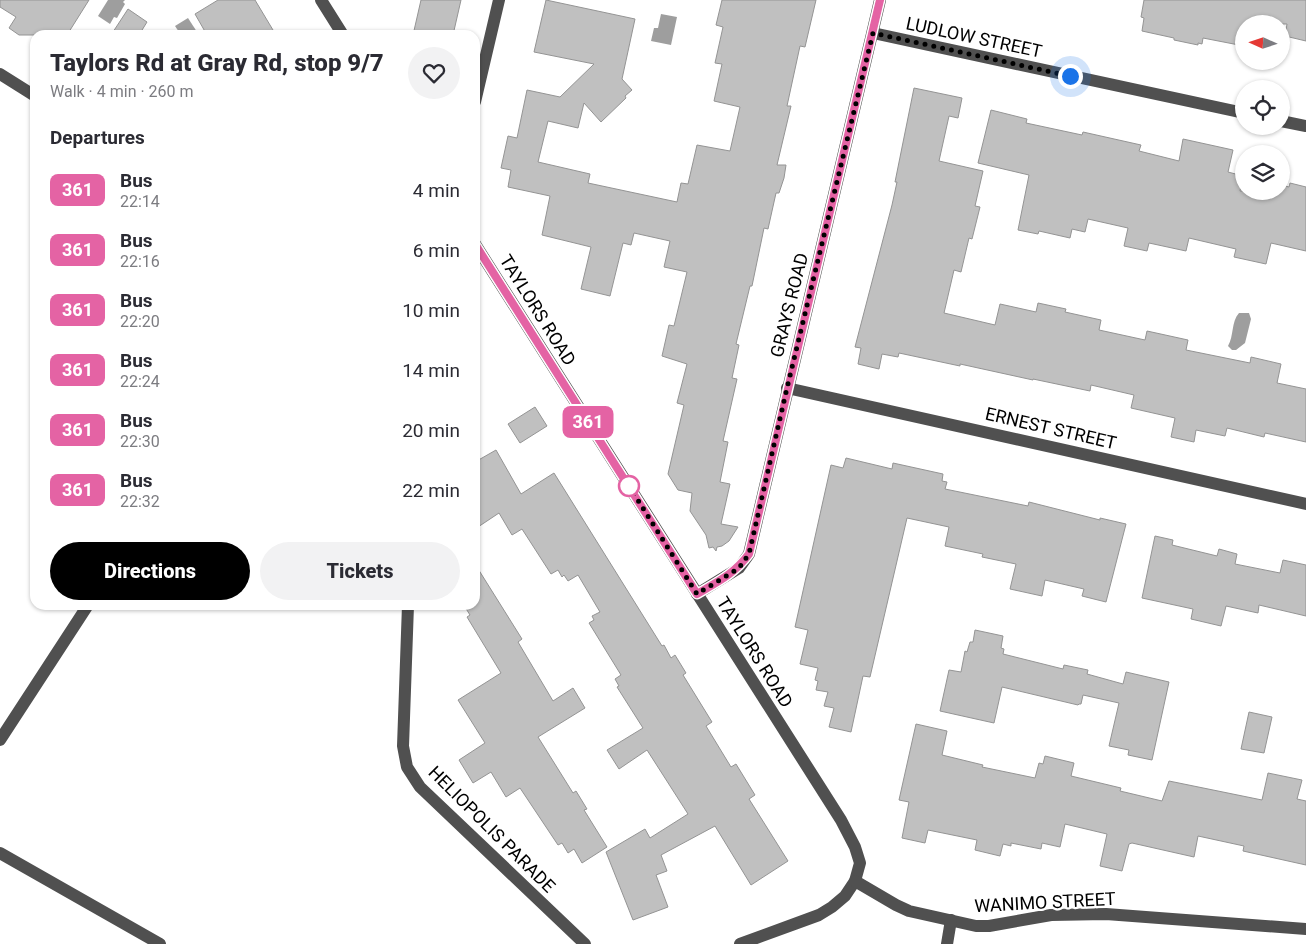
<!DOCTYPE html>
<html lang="en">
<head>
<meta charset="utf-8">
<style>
  body { margin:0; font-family:Roboto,sans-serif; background:#f2f2f3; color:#2b2b33; height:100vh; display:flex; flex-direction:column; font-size:19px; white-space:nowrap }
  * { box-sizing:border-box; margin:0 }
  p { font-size:16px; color:#7c7c81 }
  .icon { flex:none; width:28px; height:28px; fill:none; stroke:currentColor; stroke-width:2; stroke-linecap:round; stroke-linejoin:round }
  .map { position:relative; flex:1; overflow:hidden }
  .sheet { position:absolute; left:30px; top:30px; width:450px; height:580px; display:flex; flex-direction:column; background:#fff; border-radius:15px; box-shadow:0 1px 4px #0004 }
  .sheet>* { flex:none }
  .badge { padding:0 10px; border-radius:8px; font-size:18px; line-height:32px }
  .needle { width:32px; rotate:273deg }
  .tools { position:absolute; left:1235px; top:15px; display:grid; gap:10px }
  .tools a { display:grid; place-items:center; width:55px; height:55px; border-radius:50%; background:#fff; box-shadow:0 1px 4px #0004; font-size:25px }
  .you { position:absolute; width:25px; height:25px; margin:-12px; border:4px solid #fff; border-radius:50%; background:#1a73e8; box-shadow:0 0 0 8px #1a73e833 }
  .map>.badge { position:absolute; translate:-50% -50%; box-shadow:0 0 0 2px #fff }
  h2 { padding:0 20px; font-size:19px; line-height:45px }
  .round { display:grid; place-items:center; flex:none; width:52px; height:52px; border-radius:26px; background:#f2f2f3 }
  .head { display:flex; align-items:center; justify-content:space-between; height:85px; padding:0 20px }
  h1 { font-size:24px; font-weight:800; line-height:38px }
  .cta { display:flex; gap:10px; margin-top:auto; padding:10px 20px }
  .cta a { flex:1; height:58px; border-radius:30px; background:#000; color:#fff; font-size:20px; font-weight:800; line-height:58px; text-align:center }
  .cta a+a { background:#f2f2f3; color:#2b2b33 }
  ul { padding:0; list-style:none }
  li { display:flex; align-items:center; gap:15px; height:60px; padding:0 20px }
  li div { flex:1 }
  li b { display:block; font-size:19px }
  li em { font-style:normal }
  li .badge { min-width:55px; font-weight:700; text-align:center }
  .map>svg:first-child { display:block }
</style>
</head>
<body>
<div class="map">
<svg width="1306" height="944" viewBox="0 0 1306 944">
  <rect width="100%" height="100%" fill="#fff"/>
  <g fill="#9e9e9e">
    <polygon points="108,0 125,0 123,2 125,4 117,18 114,17 110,24 98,16"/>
    <polygon points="661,14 677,17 671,45 651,41 654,28 658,28"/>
    <polygon points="188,18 199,35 181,35 175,26"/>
    <path d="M1239,313H1249L1251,319L1245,343L1236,350H1232L1228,346C1234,336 1231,322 1239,313Z"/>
  </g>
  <g fill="#c0c0c0" stroke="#949494">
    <polygon points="0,0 89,0 67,35 19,35 9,28 16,17 0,7"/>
    <polygon points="218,0 255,0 276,35 207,35 195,14"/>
    <polygon points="421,0 461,0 453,35 413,35"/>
    <polygon points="546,0 635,19 622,79 632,90 625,96 626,98 601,122 584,103 578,128 548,121 538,162 590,174 588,183 677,202 681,183 688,184 697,145 730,151 740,107 714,101 722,64 715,63 723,27 716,25 722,0 816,0 805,47 800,46 787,106 791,106 777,165 786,165 784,178 779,193 776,193 768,229 764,228 752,286 750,286 736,344 739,345 732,378 737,379 723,441 728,442 720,482 730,484 721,524 738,527 729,541 722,546 717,547 716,551 713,547 709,548 706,535 690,511 692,493 678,490 668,474 684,405 677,403 687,364 662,356 669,325 674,326 687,272 664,267 670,241 634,233 631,245 623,243 610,296 581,289 591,247 542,235 550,196 508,187 511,170 501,168 508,136 517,138 527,90 560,97 594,64 534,52"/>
    <polygon points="1144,0 1306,0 1306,41 1285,36 1287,24 1244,24 1244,46 1203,38 1202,44 1198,43 1198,45 1174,40 1174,38 1142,31 1144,18 1141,17"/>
    <polygon points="128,9 147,22 139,35 111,35"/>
    <polygon points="914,88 962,98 958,118 949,116 939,161 983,171 975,206 980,207 972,239 969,238 961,272 954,270 944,313 995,325 1000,304 1036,312 1038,303 1066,309 1065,312 1101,320 1099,330 1145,340 1147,331 1188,340 1186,350 1250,363 1251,357 1281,364 1277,383 1306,389 1306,442 1265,433 1264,437 1227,428 1225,436 1196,430 1194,442 1171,437 1175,418 1131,408 1134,395 1091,385 1090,391 1033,379 1033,380 960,364 960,366 899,353 898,357 882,354 879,369 858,364 861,348 855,347 892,205 897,182 895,182"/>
    <polygon points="991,110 1027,119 1026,123 1082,135 1083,132 1141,145 1139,151 1179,161 1183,139 1233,150 1228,172 1243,176 1240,191 1281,191 1281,185 1289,187 1290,183 1306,187 1306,251 1271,243 1266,264 1234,257 1236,249 1189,238 1186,251 1149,243 1147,251 1124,246 1128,228 1088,219 1085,232 1072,229 1070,238 1039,231 1038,234 1018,230 1029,175 978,163"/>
    <polygon points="535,407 547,426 520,443 508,424"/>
    <polygon points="496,450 521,494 554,473 662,646 664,645 671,658 675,655 686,673 683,675 712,722 706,726 731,767 736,764 755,795 749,799 788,861 751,885 715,826 661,855 667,871 656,875 668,907 633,920 606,852 645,829 650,838 688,814 647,750 619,769 607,750 643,728 617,687 619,686 615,679 621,675 589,623 594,620 592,616 600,612 578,575 568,581 564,575 562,577 558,570 551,574 522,529 512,535 499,513 475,529 475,462"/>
    <polygon points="846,458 892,469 893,463 943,474 942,481 947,482 945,489 1028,506 1029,502 1100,520 1100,518 1126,524 1106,602 1082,596 1084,589 1045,580 1042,596 1010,589 1016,564 982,557 983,554 945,546 949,527 907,518 870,677 863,676 851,732 829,727 834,708 824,706 828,692 816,690 818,681 815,680 818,668 800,664 808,630 795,627 831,465 843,468"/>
    <polygon points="1155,536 1173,540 1172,545 1217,556 1219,549 1237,554 1235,564 1280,573 1283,560 1306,565 1306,616 1259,605 1258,613 1226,606 1221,626 1191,619 1193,609 1142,598"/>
    <polygon points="475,564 522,639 518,642 553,701 573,688 585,708 538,737 573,793 576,791 587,809 584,810 607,847 582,863 574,849 568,853 562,843 558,845 520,788 506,797 491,772 473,783 459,760 485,743 458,700 501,673 467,617 470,615 465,607 469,605 475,605"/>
    <polygon points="975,630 1003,636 1001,648 1004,649 1003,654 1063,669 1064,665 1088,670 1087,674 1123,684 1126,672 1169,682 1152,760 1128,755 1129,750 1109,746 1119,703 1083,695 1081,704 1079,704 1078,705 1002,687 994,723 940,711 949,670 961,672 965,651 967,652 970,642 973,642"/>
    <polygon points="1249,712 1272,717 1264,753 1241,749"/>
    <polygon points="916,724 947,731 942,755 983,765 982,767 1035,778 1039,763 1043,764 1045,756 1074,763 1071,776 1121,788 1120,791 1162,801 1169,781 1262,800 1268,773 1302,780 1297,799 1306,801 1306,865 1243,851 1244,846 1198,836 1194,857 1132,843 1129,844 1122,871 1100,866 1107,834 1065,824 1060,847 1042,843 1041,849 1011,843 1011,846 1003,844 1000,856 975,850 977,840 928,830 925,843 902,838 909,802 899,800"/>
  </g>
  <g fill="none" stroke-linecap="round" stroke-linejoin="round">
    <g stroke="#505050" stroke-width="12">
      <polyline points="321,0 343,35"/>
      <polyline points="873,33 1244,113"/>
      <polyline points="0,74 35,96"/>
      <polyline points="475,102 499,0"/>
      <polyline points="1281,121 1306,126"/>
      <polyline points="475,244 841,820 855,847 860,863 855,881 845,896 832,907 819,915 740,944"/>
      <polyline points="787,388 1306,504"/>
      <polyline points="697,594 739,568 749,554 880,0"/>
      <polyline points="408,605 403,746 407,767 420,787 585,944"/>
      <polyline points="0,740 88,605"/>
      <polyline points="0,853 160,944"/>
      <polyline points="855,881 896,905 909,911 976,926 989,926 1051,915 1106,914 1306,929"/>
      <polyline points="947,944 951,920"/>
    </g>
  </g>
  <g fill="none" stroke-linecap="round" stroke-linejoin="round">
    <defs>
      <path id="line" d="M475,244L697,594C719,581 734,574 749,554L880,0"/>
    </defs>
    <use href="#line" stroke="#fff" stroke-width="11"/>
    <use href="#line" stroke="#e463a4" stroke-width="8"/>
    <polyline stroke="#000" stroke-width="5" stroke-dasharray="0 9" points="629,486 697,594 739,568 749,554 787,388 873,33 1070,76"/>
  </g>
  <circle fill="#fff" stroke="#e463a4" stroke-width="2.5" cx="629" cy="486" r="10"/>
  <g text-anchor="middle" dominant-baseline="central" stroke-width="4.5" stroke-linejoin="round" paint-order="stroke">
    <g font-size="18" fill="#000" stroke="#fff">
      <text transform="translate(974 37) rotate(12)">LUDLOW STREET</text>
      <text transform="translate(789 305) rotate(-76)">GRAYS ROAD</text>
      <text transform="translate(538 310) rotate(58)">TAYLORS ROAD</text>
      <text transform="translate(1051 428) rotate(13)">ERNEST STREET</text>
      <text transform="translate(755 652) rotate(58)">TAYLORS ROAD</text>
      <text transform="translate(492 829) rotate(45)">HELIOPOLIS PARADE</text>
      <text transform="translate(1045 902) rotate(-3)">WANIMO STREET</text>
    </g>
  </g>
</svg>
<div class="tools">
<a><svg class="needle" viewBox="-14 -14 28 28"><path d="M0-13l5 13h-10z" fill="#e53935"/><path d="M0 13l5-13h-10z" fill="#7c7c81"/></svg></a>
<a><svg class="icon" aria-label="locate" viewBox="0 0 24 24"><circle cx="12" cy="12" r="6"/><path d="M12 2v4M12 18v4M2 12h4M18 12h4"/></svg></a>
<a><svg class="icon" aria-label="layers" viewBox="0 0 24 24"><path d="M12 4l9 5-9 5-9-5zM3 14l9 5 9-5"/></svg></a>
</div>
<div class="you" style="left:1070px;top:76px"></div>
<b class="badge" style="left:588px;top:422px;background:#e463a4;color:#fff">361</b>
<section class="sheet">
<div class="head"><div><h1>Taylors Rd at Gray Rd, stop 9/7</h1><p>Walk · 4 min · 260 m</p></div><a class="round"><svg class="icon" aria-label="heart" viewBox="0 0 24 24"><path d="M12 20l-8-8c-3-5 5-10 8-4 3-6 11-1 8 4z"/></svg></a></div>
<h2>Departures</h2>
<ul>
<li><span class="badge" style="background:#e463a4;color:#fff">361</span><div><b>Bus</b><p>22:14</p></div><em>4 min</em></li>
<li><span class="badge" style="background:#e463a4;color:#fff">361</span><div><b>Bus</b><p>22:16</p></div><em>6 min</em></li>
<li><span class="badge" style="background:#e463a4;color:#fff">361</span><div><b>Bus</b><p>22:20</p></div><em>10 min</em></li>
<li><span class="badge" style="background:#e463a4;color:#fff">361</span><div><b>Bus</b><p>22:24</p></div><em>14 min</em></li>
<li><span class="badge" style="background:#e463a4;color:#fff">361</span><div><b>Bus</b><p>22:30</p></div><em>20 min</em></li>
<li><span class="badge" style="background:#e463a4;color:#fff">361</span><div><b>Bus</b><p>22:32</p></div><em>22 min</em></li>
</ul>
<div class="cta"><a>Directions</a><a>Tickets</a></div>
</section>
</div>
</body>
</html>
